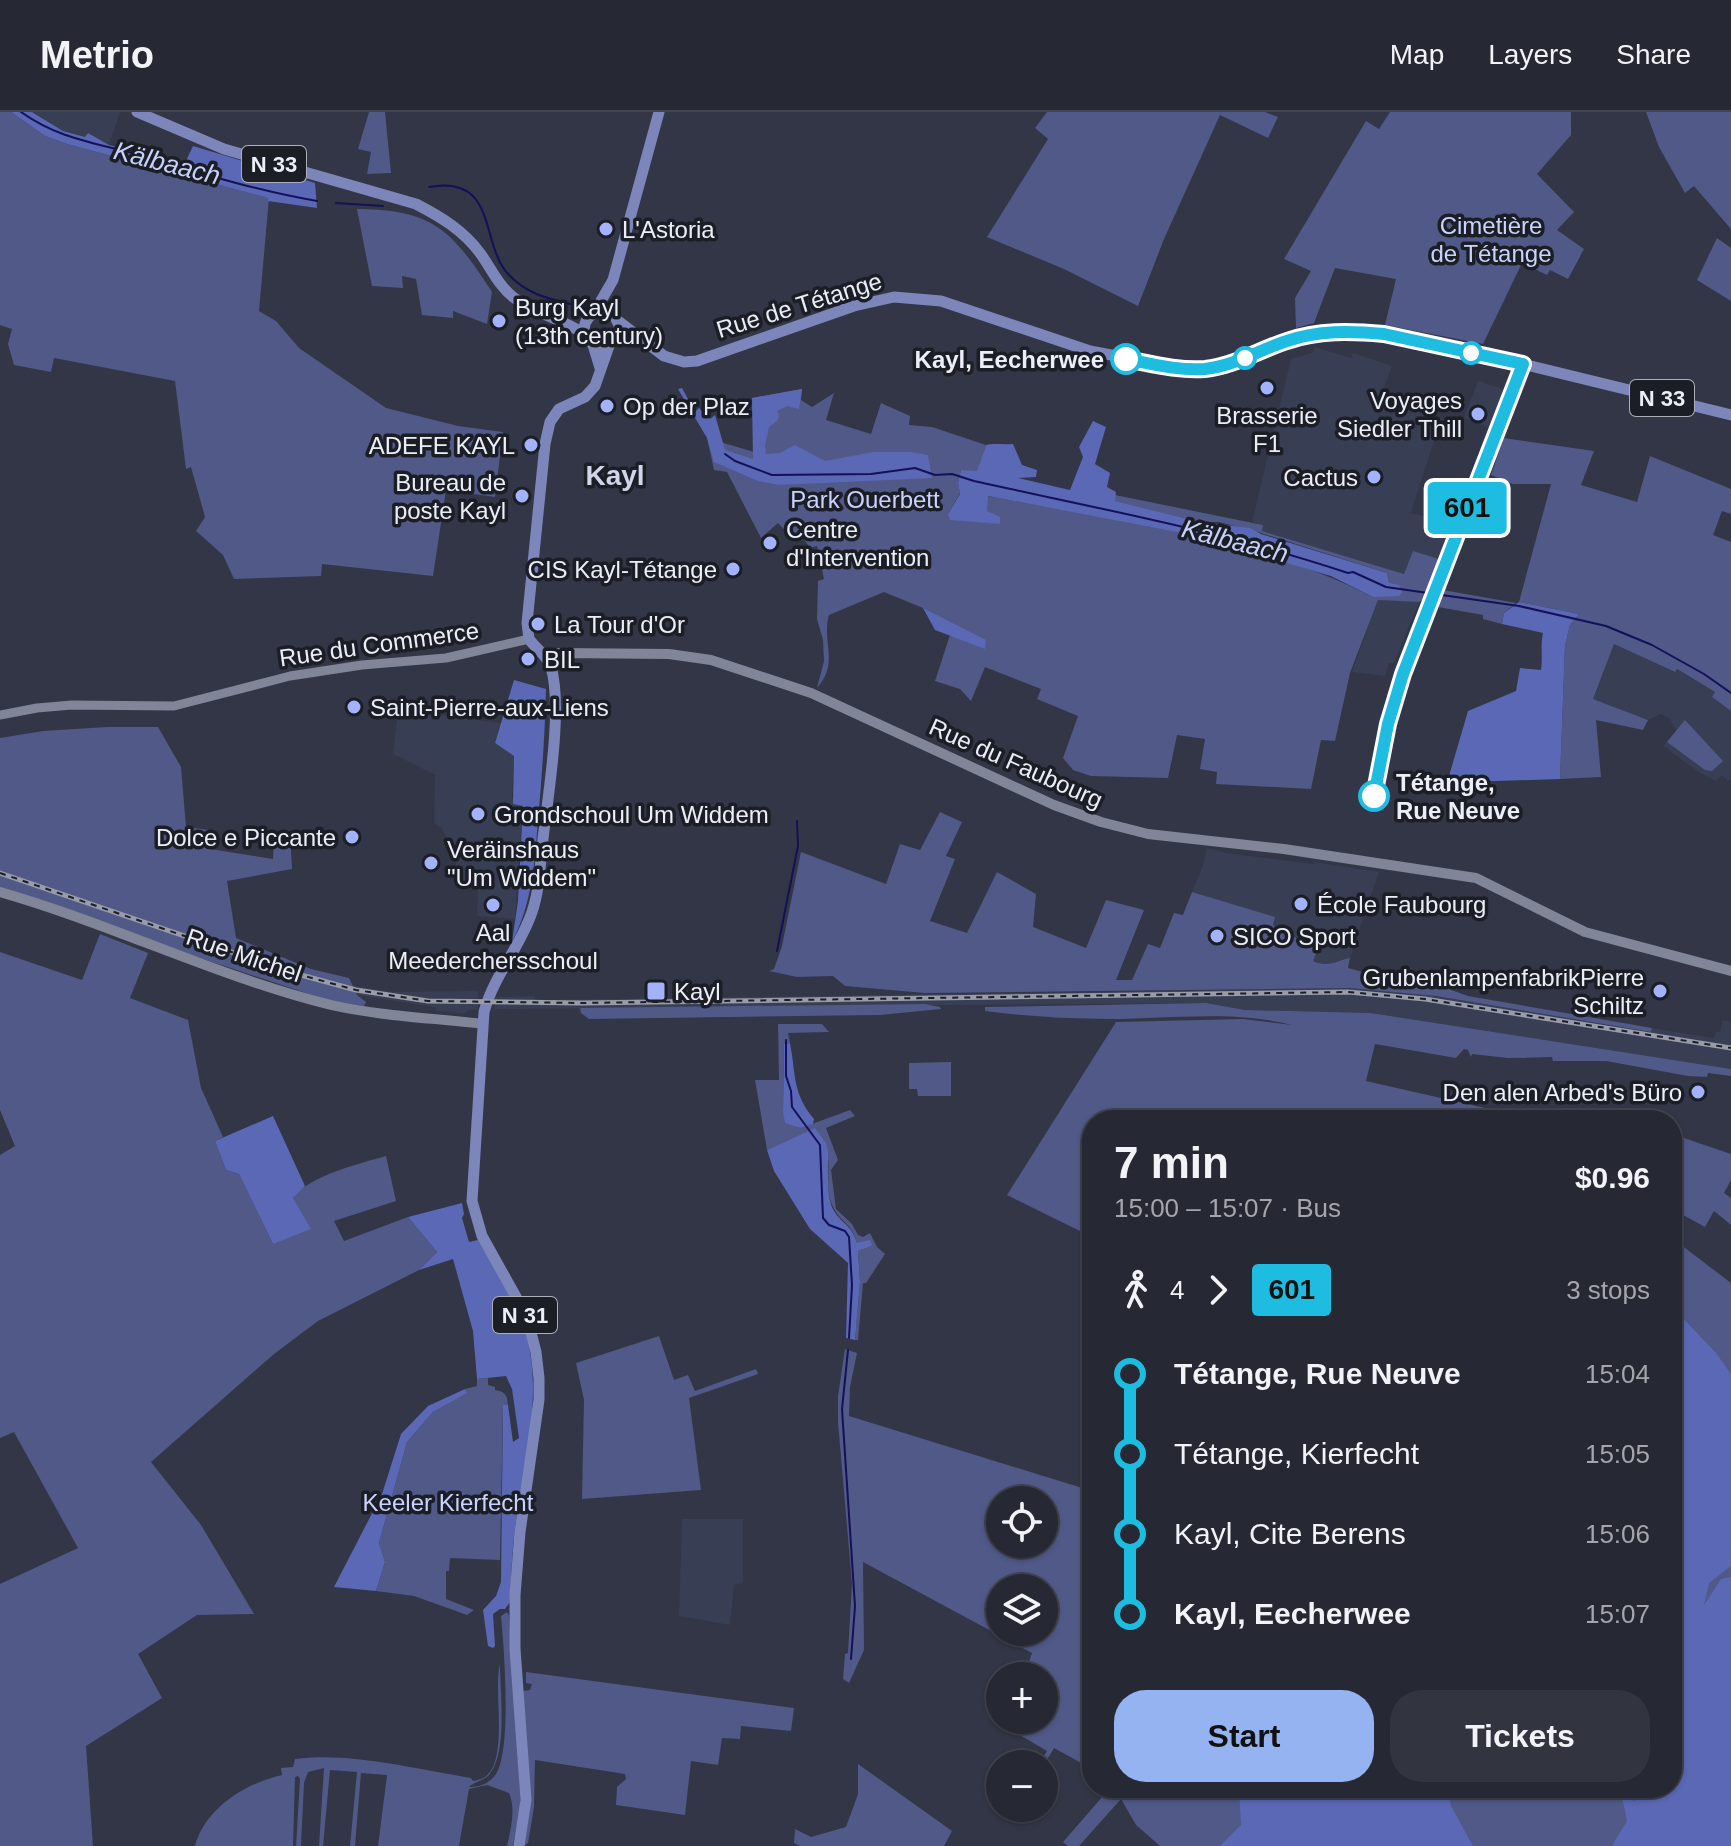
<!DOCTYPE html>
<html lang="en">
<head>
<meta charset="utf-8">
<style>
  body { margin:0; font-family:Helvetica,sans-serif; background:#323440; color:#f1f3f6; height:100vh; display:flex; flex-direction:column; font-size:30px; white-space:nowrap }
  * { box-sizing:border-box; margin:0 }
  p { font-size:26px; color:#a4a6ac }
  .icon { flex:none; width:44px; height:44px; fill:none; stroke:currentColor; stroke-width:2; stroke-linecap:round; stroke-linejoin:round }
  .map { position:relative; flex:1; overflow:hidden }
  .panel { position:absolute; left:1082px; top:998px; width:600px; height:688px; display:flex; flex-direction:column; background:#262834; border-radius:32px; box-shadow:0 2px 6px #0004,0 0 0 2px #42444f }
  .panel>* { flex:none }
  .badge { padding:0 16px; border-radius:6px; font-size:28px; line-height:52px }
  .controls { position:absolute; left:986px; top:1374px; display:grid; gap:16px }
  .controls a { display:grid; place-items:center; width:72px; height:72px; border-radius:50%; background:#262834; box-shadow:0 2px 6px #0004,0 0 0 2px #42444f; font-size:40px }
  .map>.badge { position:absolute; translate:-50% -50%; box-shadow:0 0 0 4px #fff }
  .legs { display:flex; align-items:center; gap:12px; height:88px; padding:0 32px; font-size:26px }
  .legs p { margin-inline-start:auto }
  .headline { display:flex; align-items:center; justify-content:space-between; height:136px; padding:0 32px }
  h1 { font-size:44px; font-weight:700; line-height:60px }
  .cta { display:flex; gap:16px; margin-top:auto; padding:16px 32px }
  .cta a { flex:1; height:92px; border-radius:32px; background:#95b2f1; color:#111; font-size:32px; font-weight:700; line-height:92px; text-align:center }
  .cta a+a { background:#323440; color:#f1f3f6 }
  ul { padding:0 32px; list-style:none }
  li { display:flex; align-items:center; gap:28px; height:80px; font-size:30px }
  li i { display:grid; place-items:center; width:12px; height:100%; margin:0 10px; background:currentColor }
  li i::after { content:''; width:20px; height:20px; margin:-10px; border:6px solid; border-radius:50%; background:#262834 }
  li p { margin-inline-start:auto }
  li:first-child i { background:linear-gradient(#0000 50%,currentColor 0) }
  li:last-child i { background:linear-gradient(currentColor 50%,#0000 0) }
  header { display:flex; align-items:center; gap:48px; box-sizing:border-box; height:112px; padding:0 40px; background:#262834; border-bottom:2px solid #42444f }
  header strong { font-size:38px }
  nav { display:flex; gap:44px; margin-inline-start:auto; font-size:28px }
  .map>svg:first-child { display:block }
</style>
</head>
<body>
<header>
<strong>Metrio</strong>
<nav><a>Map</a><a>Layers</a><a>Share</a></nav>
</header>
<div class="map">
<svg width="1731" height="1734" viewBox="0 0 1731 1734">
  <rect width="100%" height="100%" fill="#323646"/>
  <g fill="#383e54">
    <polygon points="34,0 120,0 109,33 88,21 86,25 63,19"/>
    <polygon points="1315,235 1351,246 1353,241 1392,254 1380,287 1441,307 1411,401 1453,411 1439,447 1413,439 1404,462 1262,419 1263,413 1252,410 1291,247 1312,241"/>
    <polygon points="1478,269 1506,278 1490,316 1464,306"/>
    <polygon points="1378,487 1419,490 1394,551 1389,551 1385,564 1352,560"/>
    <polygon points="1614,532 1674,560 1676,557 1716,581 1712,585 1731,599 1731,668 1728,669 1722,663 1716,669 1700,661 1663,634 1676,619 1670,607 1661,602 1648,608 1593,587"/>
    <polygon points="398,598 501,611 495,631 514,644 512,686 523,693 515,807 477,804 478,773 459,773 455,746 442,716 434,711 435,663 393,642"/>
    <polygon points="1207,736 1226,741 1314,752 1315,750 1379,760 1350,846 1326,853 1312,849 1318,835 1277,817 1273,813 1275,805 1192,780 1203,753"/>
    <polygon points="0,758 348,873 391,880 478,879 478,898 469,898 464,902 437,899 434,895 357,883"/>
    <polygon points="1349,876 1436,884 1651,920 1652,916 1714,926 1716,920 1720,920 1722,908 1727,909 1731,910 1731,957 1371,901 1245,898 1206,891 495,897 495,885 534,884 536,888"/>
    <polygon points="682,1407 743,1407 743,1471 734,1473 730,1513 679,1504"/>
  </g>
  <g fill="#505988" fill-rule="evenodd">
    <polygon points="0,0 11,0 45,24 67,32 269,86 259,199 276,209 299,236 386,296 458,314 503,320 495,385 446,378 433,464 322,452 321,464 234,467 223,443 196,419 205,405 191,355 186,357 175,269 54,246 51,260 14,253 8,232 12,217 0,213"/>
    <polygon points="369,0 385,0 391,61 367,62 371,40 358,37"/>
    <polygon points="1047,0 1265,0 1278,5 1268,26 1220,3 1164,127 1138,194 1064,157 987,125 1048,27 1035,16"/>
    <polygon points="1390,0 1571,0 1571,23 1537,62 1574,100 1557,118 1584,137 1568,167 1550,158 1547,163 1522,151 1483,232 1385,213 1396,167 1335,156 1314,211 1296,216 1295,186 1311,159 1284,147 1366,9 1379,17"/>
    <polygon points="1646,0 1731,0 1731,117 1694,74 1685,81 1659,35"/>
    <path d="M357,97C434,97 453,120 492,180L487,212L453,199V206L422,203L416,167L402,164L403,176L372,174Z"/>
    <polygon points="1717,126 1731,136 1731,189 1697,168"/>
    <path d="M802,277L801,288L812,295L834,281L826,308L871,322L881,291L910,304L909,313L932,315L986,333L977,360L961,358L958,371L960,381L948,402L987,399V384C1117,408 1255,425 1373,485L1389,471L1387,461L1258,420L1219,410H1201L1114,389L1115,383L1263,413L1262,419L1404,462L1413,439L1439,447L1425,486L1419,490L1378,488L1350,561L1335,629L1321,628L1311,677L1216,672L1217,660L1200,657L1205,627L1177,623L1168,666L1091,664L1073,658L1063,646L1078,604L1037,587L1041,577L985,555L971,589L960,577L935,569L950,523L985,536L923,496L884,480L829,503C821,530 840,550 817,576L824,549L823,528L817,507L818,469L824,467L817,434L810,436L803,426H792L778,411L761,426L727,360L714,358L707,326L754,340L752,286Z"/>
    <polygon points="1504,326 1594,339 1581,373 1637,390 1650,344 1731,377 1731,402 1722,399 1713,423 1731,430 1731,599 1712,585 1715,580 1677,557 1675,560 1614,532 1593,587 1648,608 1643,618 1596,608 1601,665 1560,667 1565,534 1570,513 1579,502 1519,490 1551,372 1513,372 1491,363"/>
    <polygon points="1443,478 1516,491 1504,501 1502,512 1483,507 1483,503 1438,495"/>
    <polygon points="1685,608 1723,649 1712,659 1705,658 1667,630"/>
    <polygon points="107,615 158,615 181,655 186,715 209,718 210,737 273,747 274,725 290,721 292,757 227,769 236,826 311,857 349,866 357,883 366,890 364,894 333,890 191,843 79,801 0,777 0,626 43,619"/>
    <path d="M940,700L962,710L946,744L955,747L930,809L967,821L997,760L1036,782L1033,815L1086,836L1106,788L1144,798L1116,868H1132L1148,832L1160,836L1174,801L1183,803L1192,780L1275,805L1273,813L1277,817L1318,836L1313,849C1328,856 1336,849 1350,846L1348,856L1415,874L1418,866L1468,884L1652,916L1651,920L1436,884L1349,876L925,881L845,874L833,864L797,865L769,859L774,857L782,834L801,740L886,772L900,732L920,738Z"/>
    <path d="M100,822L148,841L130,886L188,908L201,976L223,1025L215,1029L226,1058L239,1062L273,1132C280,1117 285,1098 294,1085C309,1064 361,1051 386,1044L396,1089L334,1109L344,1129L408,1105L437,1140L419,1158L318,1209L274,1242L151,1350L201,1413L254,1502L197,1503L138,1542L162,1586L86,1634L93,1734H0V1472L78,1436L14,1320L0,1326V1043L15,1034L0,998V840L82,868Z"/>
    <path d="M1206,891L1245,898L1371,901L1731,957V964L1708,961L1707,965L1688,964L1606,949H1553L1552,945L1508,946L1472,942L1471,945L1468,938L1464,937L1456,946L1375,932L1366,969L1485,996L1531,1001L1530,1006L1542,1008H1092V1125L1007,1083L1116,910L1243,907L1292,913C1236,899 1177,906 1120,907C1075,907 1030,905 985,899V895Z"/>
    <polygon points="925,892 940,895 941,897 880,903 589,907 581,901 580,896"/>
    <path d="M778,912H822L829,920L788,921L790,931L784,932L783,1000L801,1016L850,998L855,1004L826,1016L838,1048L831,1058L836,1097L852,1112L858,1123L863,1125L870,1121L877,1135L885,1142L866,1171H863L858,1228H855L860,1170L858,1139L872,1134L857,1131C853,1112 840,1110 833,1095C820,1068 840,1046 815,1017L767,1038L755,968H779Z"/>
    <polygon points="951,950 951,984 918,984 917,977 909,977 909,951"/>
    <polygon points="1672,1022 1731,1042 1731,1068 1724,1081 1731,1086 1731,1113 1714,1099 1705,1115 1672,1097"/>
    <polygon points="1672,1126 1731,1171 1731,1734 1160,1734 1136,1713 1121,1687 1079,1734 1068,1734 1063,1730 1110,1676 1672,1676"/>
    <polygon points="659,1224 674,1268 688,1263 695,1279 756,1257 758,1262 689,1286 701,1378 582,1387 584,1288 576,1251"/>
    <path d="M845,1237L857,1241L850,1275L849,1304L1092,1379V1657L1054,1636L1044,1653L1039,1652L1047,1639L1006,1615L1009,1608H1044V1564H1024L1032,1541L863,1450L864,1538L849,1571L843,1567L845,1542L848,1541L852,1472L838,1310V1284ZM1000,1388H1044V1432H1000ZM1000,1476H1044V1520H1000Z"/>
    <path d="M488,1266V1273L495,1275V1278C506,1280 507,1283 508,1293L503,1294L500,1448L450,1446L449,1459H446V1487L474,1498L467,1503L414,1484L376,1479L385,1450L379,1431L407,1330L433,1300L466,1281L465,1277L477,1274V1267Z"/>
    <path d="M507,1500L509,1504L521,1695L513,1734H507C511,1716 516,1698 509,1681L487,1673L469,1677L459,1734H378L387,1663L361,1661L355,1734H350L357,1660L330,1658L323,1734H319L324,1656L308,1660L304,1671L301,1734H296L300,1667L298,1664L295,1665L293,1734H195C205,1696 246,1671 282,1663L281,1656L293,1655L295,1647C350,1640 415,1657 471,1666L473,1669C477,1668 482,1667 485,1665C509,1648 493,1578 500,1552C500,1581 508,1641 489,1663C483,1669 474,1670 469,1675C480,1675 489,1672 496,1662C512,1637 504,1535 501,1504Z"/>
    <polygon points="526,1560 794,1596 791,1619 741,1614 740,1627 722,1626 718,1653 691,1649 685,1703 616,1693 617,1675 626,1667 625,1662 535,1648 534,1695 528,1731 524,1734 530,1696 523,1579 530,1578 532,1572 526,1571"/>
    <polygon points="858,1652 952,1719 944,1734 800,1734 794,1731 795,1717 811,1725 846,1715 858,1682"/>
  </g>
  <g fill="#5b68b5">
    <polygon points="11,0 32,0 63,19 85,25 88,21 109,33 185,51 193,34 315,71 317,96 268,89 268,86 67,32 45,24"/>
    <polygon points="682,276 695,300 699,296 710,307 715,303 725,338 753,347 752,286 802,277 799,297 787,294 777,299 779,304 777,309 769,315 765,333 766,342 780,341 795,333 825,349 873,340 911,340 928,343 932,366 779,373 758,369 714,350 707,326 678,277"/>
    <path d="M1093,309L1106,315L1095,352L1110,361L1107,375L1116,380L1115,389L1201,410L1250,416L1261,422L1387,461L1389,471L1399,473L1402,480L1399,484L1373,485L1331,464L1188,422L988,384L987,399L1000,405V412L950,408L948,402L960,382L958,371L961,358L977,359L986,333C994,331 1004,333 1013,332L1022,353L1037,358L1036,365L1018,366L1070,378L1083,345L1079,335Z"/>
    <path d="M1519,490L1579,502L1570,513L1565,534L1560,667L1466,670L1449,664L1468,599L1516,579L1520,556L1541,558C1543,544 1540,535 1543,521L1502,512L1504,501Z"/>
    <polygon points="923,496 986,528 985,537 935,518"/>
    <path d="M514,568L546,577C545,621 542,664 538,708C535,750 532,792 512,830L518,789L523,694L513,692L514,644L495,631Z"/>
    <path d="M790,931C796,962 792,981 814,1007L813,1012L801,1016L785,1011L783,1000L784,932Z"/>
    <polygon points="273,1004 305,1074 293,1086 311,1117 273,1132 239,1062 226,1058 215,1029"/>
    <path d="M815,1016L826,1031L828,1038C829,1055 825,1084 834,1099C843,1113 852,1113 857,1131L870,1128L872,1134L858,1139L860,1170L855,1228L846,1226L848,1151L810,1117L774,1059L767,1038Z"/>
    <path d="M462,1091L464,1102L462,1106L469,1130L478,1128C494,1156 513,1184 524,1215C545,1280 524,1351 515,1416C512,1440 511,1465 510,1490L505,1497H500L493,1502L495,1534L493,1536L488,1534L483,1498L496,1484L501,1470L503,1293H508L513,1330L519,1326L512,1277L506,1264L477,1267L473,1219L453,1147L419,1158L437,1140L408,1105Z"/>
    <polygon points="1672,1176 1683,1187 1678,1201 1716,1241 1731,1262 1731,1454 1709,1471 1704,1493 1721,1467 1731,1465 1731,1734 1614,1734 1613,1732 1627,1709 1622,1685 1635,1689 1645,1676 1672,1676"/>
    <polygon points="465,1277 467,1281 433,1300 407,1330 379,1431 385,1450 376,1479 334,1475 382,1382 401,1322 428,1294"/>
    <polygon points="1239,1676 1447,1676 1451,1694 1473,1734 1220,1734 1241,1713"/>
  </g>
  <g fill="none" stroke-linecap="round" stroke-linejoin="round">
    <g stroke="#141158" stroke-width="2">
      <path d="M21,0C60,28 98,31 143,44C200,61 258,79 317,89"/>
      <path d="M429,75C498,62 480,132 508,162C530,186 557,188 587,196"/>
      <polyline points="336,91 383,94"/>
      <path d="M725,342L735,349L772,363L871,362L915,356L935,363L952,362L974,369C1100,397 1226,420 1348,461L1353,460L1386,475L1519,494L1606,514L1652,533L1704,562L1731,581"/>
      <polyline points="777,839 798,734 797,709"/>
      <polyline points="786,928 786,964 791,979 792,995 820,1033 823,1106 829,1113 845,1119 849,1125 852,1173 849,1226"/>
      <polyline points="848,1238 842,1297 855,1494 851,1547"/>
    </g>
    <polyline stroke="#808597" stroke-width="9" points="0,603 37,596 72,593 174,594 290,564 362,553 446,546 529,527"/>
    <g stroke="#808597" stroke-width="10">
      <polyline points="545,543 559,541 669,542 711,548 811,581 1054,693 1101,710 1148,722 1284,737 1476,766 1585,820 1731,859"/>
      <path d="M0,780C112,812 218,865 331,893C380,904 433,906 483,912"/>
    </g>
    <g stroke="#7c86ba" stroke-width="11">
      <path d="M137,0L224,37L416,92C441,105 463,118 480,141C491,156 498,173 513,185C534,202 562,206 584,222"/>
      <polyline points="594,201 613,168 659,0"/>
      <polyline points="618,209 664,244 684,250 697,249 854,194 894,185 941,189 1090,239 1185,257 1216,255 1302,224 1341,220 1384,222 1523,252 1731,303"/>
      <path d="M593,233L603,235L617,228L620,215L614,203C598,194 583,203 584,222L593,233L600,256"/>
      <path d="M519,1734L526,1688L515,1537V1483L520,1420L539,1288V1266L536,1240L529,1213L520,1192L482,1124L472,1089L484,900C494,863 520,836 532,800C540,777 540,751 543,727C548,683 563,596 551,555C547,543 536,537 529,527L527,511L545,332L550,310L559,297L585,285L595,274L609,234"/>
    </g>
    <defs>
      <polyline id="rail" points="0,761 290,860 356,878 428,889 582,891 1348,880 1425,887 1731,936"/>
    </defs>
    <use href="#rail" stroke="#989ba8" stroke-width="5"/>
    <use href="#rail" stroke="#1c1e26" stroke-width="2" stroke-dasharray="6" stroke-linecap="butt"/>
  </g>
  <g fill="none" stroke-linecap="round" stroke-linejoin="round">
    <defs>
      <path id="line-1" d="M1126,247C1152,252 1179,259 1205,257C1234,254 1259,238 1287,229C1318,218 1351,219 1384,222L1523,252L1403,562L1388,612L1374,684"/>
    </defs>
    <use href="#line-1" stroke="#fff" stroke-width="18"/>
    <use href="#line-1" stroke="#1fbce1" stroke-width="12"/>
  </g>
  <g fill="#a2b2fd" stroke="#1c1e26" stroke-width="3">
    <circle cx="606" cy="117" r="8"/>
    <circle cx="499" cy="209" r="8"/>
    <circle cx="1267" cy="276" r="8"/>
    <circle cx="607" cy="294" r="8"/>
    <circle cx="1478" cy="302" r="8"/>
    <circle cx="531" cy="333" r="8"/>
    <circle cx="1374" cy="365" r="8"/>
    <circle cx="522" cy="384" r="8"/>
    <circle cx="770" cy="431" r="8"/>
    <circle cx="733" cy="457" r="8"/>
    <circle cx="538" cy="512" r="8"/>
    <circle cx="528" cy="547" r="8"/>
    <circle cx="354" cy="595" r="8"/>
    <circle cx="478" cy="702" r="8"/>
    <circle cx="352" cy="725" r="8"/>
    <circle cx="431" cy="751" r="8"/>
    <circle cx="1301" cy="792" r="8"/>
    <circle cx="493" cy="793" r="8"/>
    <circle cx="1217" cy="824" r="8"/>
    <rect x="646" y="869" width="20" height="20" rx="4"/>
    <circle cx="1660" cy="879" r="8"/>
    <circle cx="1698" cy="980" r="8"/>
  </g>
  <g fill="#fff" stroke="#1fbce1" stroke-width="4">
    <circle cx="1471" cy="241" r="10"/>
    <circle cx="1245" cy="246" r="10"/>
    <circle cx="1126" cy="247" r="14"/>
    <circle cx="1374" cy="684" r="14"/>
  </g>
  <g text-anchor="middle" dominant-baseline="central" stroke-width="7" stroke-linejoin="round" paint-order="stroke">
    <g fill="#1c1e26" stroke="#adafb9" stroke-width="2">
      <rect x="242" y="34" width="64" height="36" rx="6"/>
      <rect x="1630" y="268" width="64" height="36" rx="6"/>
      <rect x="493" y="1185" width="64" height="36" rx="6"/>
    </g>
    <g font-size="22" font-weight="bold" fill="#ebedf8">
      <text x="274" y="52">N 33</text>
      <text x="1662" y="286">N 33</text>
      <text x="525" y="1203">N 31</text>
    </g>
    <g font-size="24" fill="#c9d3fe" stroke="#1c1e26">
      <text x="1491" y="113">Cimetière<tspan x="1491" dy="28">de Tétange</tspan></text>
      <text x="865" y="387">Park Ouerbett</text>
      <text x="448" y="1390">Keeler Kierfecht</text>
    </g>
    <g font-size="24" fill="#ebedf8" stroke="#1c1e26" text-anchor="start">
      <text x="622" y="117">L'Astoria</text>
      <text x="515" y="195">Burg Kayl<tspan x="515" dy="28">(13th century)</tspan></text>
      <text x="1462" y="288" text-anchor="end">Voyages<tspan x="1462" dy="28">Siedler Thill</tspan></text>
      <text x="623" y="294">Op der Plaz</text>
      <text x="1267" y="303" text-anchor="middle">Brasserie<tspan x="1267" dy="28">F1</tspan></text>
      <text x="515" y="333" text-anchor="end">ADEFE KAYL</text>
      <text x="1358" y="365" text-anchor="end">Cactus</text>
      <text x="506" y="370" text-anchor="end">Bureau de<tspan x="506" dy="28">poste Kayl</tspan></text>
      <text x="786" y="417">Centre<tspan x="786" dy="28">d'Intervention</tspan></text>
      <text x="717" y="457" text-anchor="end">CIS Kayl-Tétange</text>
      <text x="554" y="512">La Tour d'Or</text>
      <text x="544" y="547">BIL</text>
      <text x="370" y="595">Saint-Pierre-aux-Liens</text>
      <text x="494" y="702">Grondschoul Um Widdem</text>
      <text x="336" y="725" text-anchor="end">Dolce e Piccante</text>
      <text x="447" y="737">Veräinshaus<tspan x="447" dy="28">"Um Widdem"</tspan></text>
      <text x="1317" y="792">École Faubourg</text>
      <text x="493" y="820" text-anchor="middle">Aal<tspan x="493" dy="28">Meederchersschoul</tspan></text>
      <text x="1233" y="824">SICO Sport</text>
      <text x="1644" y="865" text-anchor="end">GrubenlampenfabrikPierre<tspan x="1644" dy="28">Schiltz</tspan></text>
      <text x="674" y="879">Kayl</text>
      <text x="1682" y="980" text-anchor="end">Den alen Arbed's Büro</text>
    </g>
    <g font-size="24" fill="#ebedf8" stroke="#1c1e26">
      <text transform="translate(799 193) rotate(-17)">Rue de Tétange</text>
      <text transform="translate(379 532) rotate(-8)">Rue du Commerce</text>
      <text transform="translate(1016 651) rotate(24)">Rue du Faubourg</text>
      <text transform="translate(244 843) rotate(19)">Rue Michel</text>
    </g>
    <g font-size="24" font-weight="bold" fill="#ebedf8" stroke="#1c1e26" text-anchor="end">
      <text x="1104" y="247">Kayl, Eecherwee</text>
      <text x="1396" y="670" text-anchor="start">Tétange,<tspan x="1396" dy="28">Rue Neuve</tspan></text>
    </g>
    <g font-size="26" font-style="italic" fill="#c7d2fc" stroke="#1c1e26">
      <text transform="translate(167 51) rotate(14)">Kälbaach</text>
      <text transform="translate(1235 429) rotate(14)">Kälbaach</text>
    </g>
    <g font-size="28" font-weight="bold" fill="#d0d5ea" stroke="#1c1e26">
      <text x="615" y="363">Kayl</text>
    </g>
  </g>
</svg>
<div class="controls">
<a><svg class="icon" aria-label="locate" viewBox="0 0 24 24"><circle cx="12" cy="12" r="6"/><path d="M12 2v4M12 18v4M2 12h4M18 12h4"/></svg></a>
<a><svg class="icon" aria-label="layers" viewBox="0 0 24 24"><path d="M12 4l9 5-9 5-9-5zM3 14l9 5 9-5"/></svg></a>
<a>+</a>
<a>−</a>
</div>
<b class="badge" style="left:1467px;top:396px;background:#1fbce1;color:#111">601</b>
<section class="panel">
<div class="headline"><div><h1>7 min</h1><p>15:00 – 15:07 · Bus</p></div><b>$0.96</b></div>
<div class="legs"><svg class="icon" aria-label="walk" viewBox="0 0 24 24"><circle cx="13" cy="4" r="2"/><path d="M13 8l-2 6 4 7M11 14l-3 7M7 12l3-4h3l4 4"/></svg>4<svg class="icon" aria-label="forward" viewBox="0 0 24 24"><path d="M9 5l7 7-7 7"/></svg><b class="badge" style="background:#1fbce1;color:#111">601</b><p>3 stops</p></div>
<ul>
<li><i style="color:#1fbce1"></i><b>Tétange, Rue Neuve</b><p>15:04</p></li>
<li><i style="color:#1fbce1"></i><span>Tétange, Kierfecht</span><p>15:05</p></li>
<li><i style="color:#1fbce1"></i><span>Kayl, Cite Berens</span><p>15:06</p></li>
<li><i style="color:#1fbce1"></i><b>Kayl, Eecherwee</b><p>15:07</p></li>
</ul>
<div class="cta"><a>Start</a><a>Tickets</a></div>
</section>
</div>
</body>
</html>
